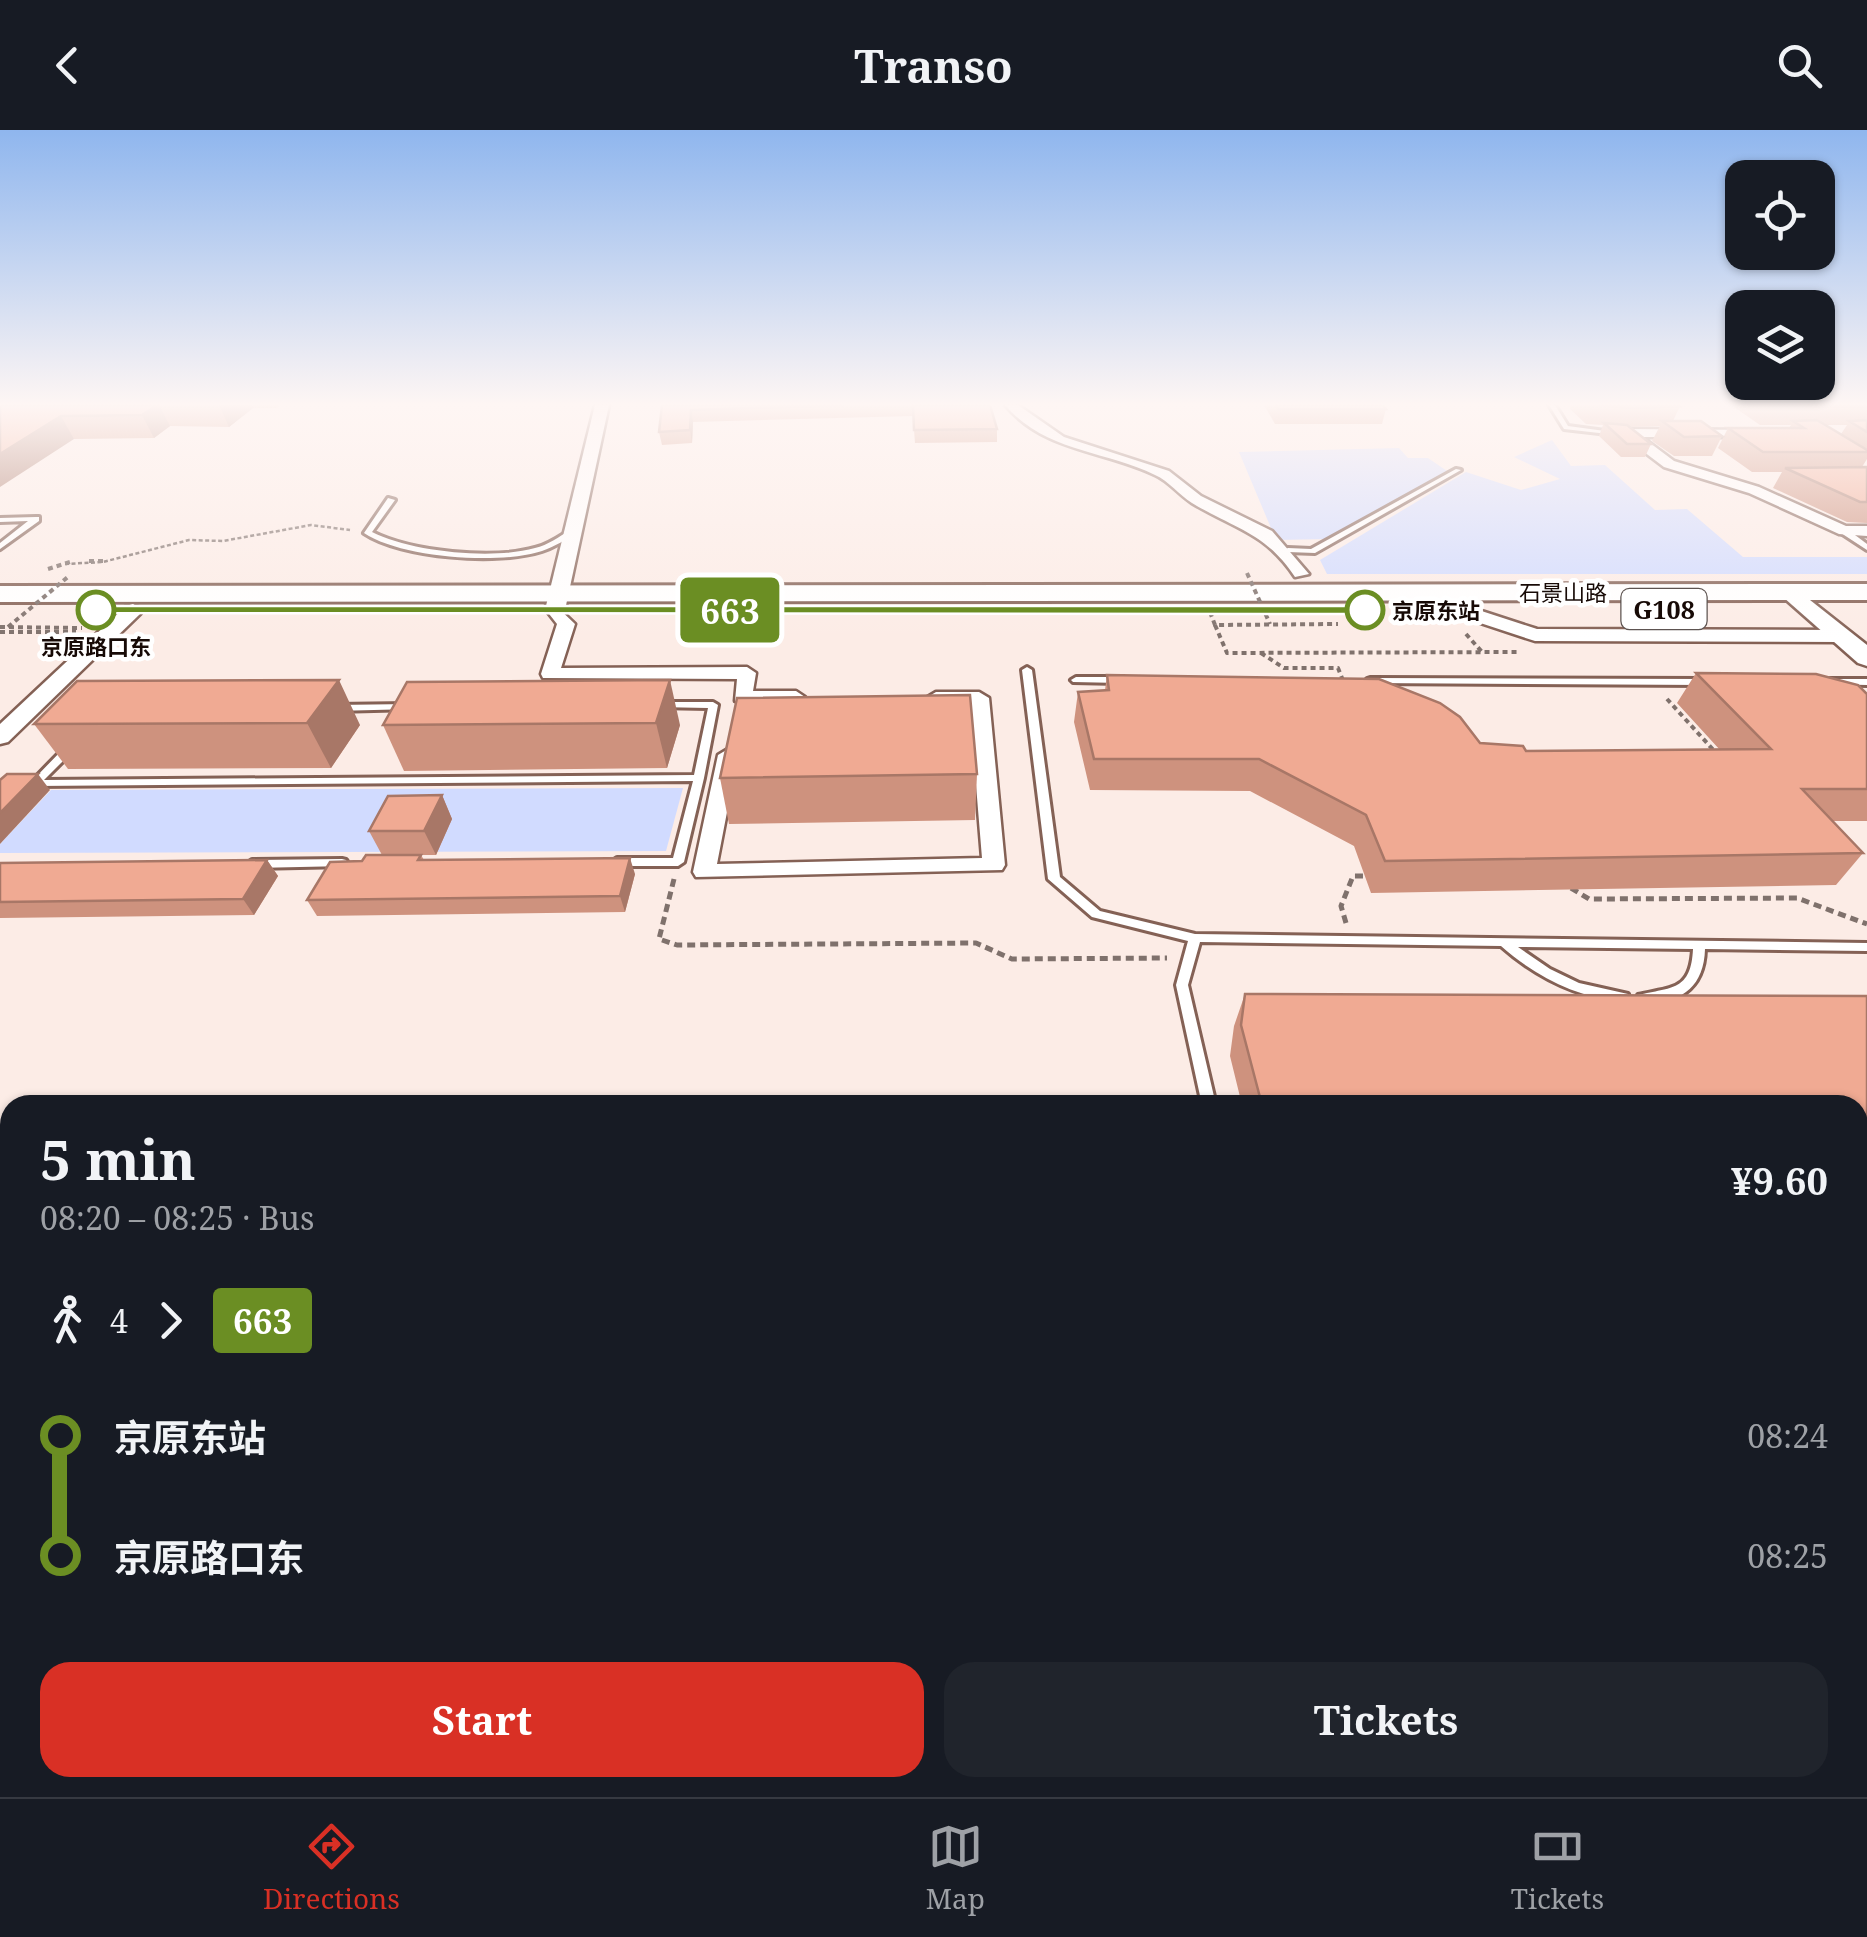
<!DOCTYPE html>
<html lang="en">
<head>
<meta charset="utf-8">
<style>
  body { margin:0; font-family:"Noto Serif","Noto Sans SC",serif; background:#20242c; color:#f1f3f6; height:100vh; display:flex; flex-direction:column; font-size:38px; white-space:nowrap }
  * { box-sizing:border-box; margin:0 }
  p { font-size:32px; color:#9ea1a6 }
  .icon { flex:none; width:55px; height:55px; fill:none; stroke:currentColor; stroke-width:2; stroke-linecap:round; stroke-linejoin:round }
  .map { position:relative; flex:1; overflow:hidden }
  .side { position:absolute; left:0px; top:965px; width:1868px; height:702px; display:flex; flex-direction:column; background:#171b24; border-radius:30px 30px 0 0; box-shadow:0 2px 8px #0004 }
  .side>* { flex:none }
  .badge { padding:0 20px; border-radius:8px; font-size:35px; line-height:65px }
  .controls { position:absolute; left:1725px; top:30px; display:grid; gap:20px }
  .controls a { display:grid; place-items:center; width:110px; height:110px; border-radius:20px; background:#171b24; box-shadow:0 2px 8px #0004; font-size:50px }
  .map>.badge { position:absolute; translate:-50% -50%; box-shadow:0 0 0 5px #fff }
  .legs { display:flex; align-items:center; gap:15px; height:110px; padding:0 40px; font-size:32px }
  .legs p { margin-inline-start:auto }
  .headline { display:flex; align-items:center; justify-content:space-between; height:170px; padding:0 40px }
  h1 { font-size:55px; font-weight:700; line-height:75px }
  .cta { display:flex; gap:20px; margin-top:auto; padding:20px 40px }
  .cta a { flex:1; height:115px; border-radius:30px; background:#d93025; color:#fff; font-size:40px; font-weight:700; line-height:115px; text-align:center }
  .cta a+a { background:#20242c; color:#f1f3f6 }
  ul { padding:0 40px; list-style:none }
  li { display:flex; align-items:center; gap:35px; height:120px; font-size:38px }
  li i { display:grid; place-items:center; width:15px; height:100%; margin:0 12px; background:currentColor }
  li i::after { content:''; width:25px; height:25px; margin:-12px; border:8px solid; border-radius:50%; background:#171b24 }
  li p { margin-inline-start:auto }
  li:first-child i { background:linear-gradient(#0000 50%,currentColor 0) }
  li:last-child i { background:linear-gradient(currentColor 50%,#0000 0) }
  header { display:flex; justify-content:space-between; align-items:center; height:130px; padding:0 40px; background:#171b24; font-size:45px; font-weight:700 }
  .dock { display:flex; justify-content:space-around; align-items:center; height:140px; border-top:2px solid #363941; background:#171b24; font-size:28px; color:#9ea1a6 }
  .dock a { display:grid; justify-items:center; gap:5px }
  .dock .current { color:#d93025 }
  .map>svg:first-child { display:block }
</style>
</head>
<body>
<header><svg class="icon" aria-label="back" viewBox="0 0 24 24"><path d="M15 5l-7 7 7 7"/></svg>Transo<svg class="icon" aria-label="search" viewBox="0 0 24 24"><circle cx="10" cy="10" r="6"/><path d="M15 15l6 6"/></svg></header>
<div class="map">
<svg width="1867" height="1667" viewBox="0 0 1867 1667">
  <rect width="100%" height="100%" fill="#fcece6"/>
  <g fill="#d1dbff">
    <polygon points="1552,310 1571,336 1605,335 1655,380 1687,379 1743,427 1867,427 1867,444 1327,444 1320,430 1466,342 1521,360 1560,349 1514,327"/>
    <polygon points="1399,318 1408,328 1428,328 1447,341 1329,409 1276,410 1239,322"/>
    <polygon points="683,658 666,721 0,723 0,714 51,660"/>
  </g>
  <g fill="none" stroke-linecap="round" stroke-linejoin="round">
    <defs>
      <g id="service">
        <polygon points="1549,275 1555,275 1568,296 1620,303 1617,305 1564,299"/>
        <polygon points="1456,339 1461,340 1315,423 1288,422 1284,420 1288,418 1311,419"/>
        <path d="M388,368L395,370L372,402C411,422 493,430 535,418C548,415 559,407 570,400L577,402C567,409 554,417 542,421C499,435 401,428 364,403Z"/>
        <polygon points="36,387 39,387 39,391 0,419 0,413 28,391 0,392 0,388"/>
        <polygon points="1841,399 1847,399 1867,414 1867,420 1841,403"/>
        <path d="M1027,537L1032,540L1060,747L1100,781L1195,804L1867,813V821L1705,819C1704,860 1677,876 1638,871L1637,868L1638,865C1672,857 1691,861 1693,819L1518,817L1550,839L1579,853L1628,864L1629,867L1628,870L1623,872C1576,867 1536,847 1501,816L1200,812L1188,855L1216,975H1202L1176,855L1188,811L1092,787L1048,749L1022,540Z"/>
        <polygon points="1076,547 1120,547 1125,550 1120,553 1073,552 1071,550"/>
        <polygon points="1370,548 1705,549 1710,552 1705,555 1367,553 1367,549"/>
        <polygon points="1830,549 1867,549 1867,555 1827,554 1827,550"/>
        <polygon points="660,572 713,572 718,575 704,648 684,732 678,736 617,736 611,732 617,728 673,728 693,651 35,656 30,653 65,617 73,617 73,621 44,650 694,645 708,578 657,577 655,575"/>
        <polygon points="410,574 415,577 413,579 335,581 330,578 335,575"/>
        <polygon points="342,729 346,730 348,733 346,736 252,738 246,734 252,730"/>
        <polygon points="1346,1658 1368,1658 1370,1667 1348,1667"/>
      </g>
      <g id="minor">
        <path d="M1005,275H1018L1064,307L1169,341L1201,366L1272,401L1309,444L1295,447C1265,402 1235,399 1192,373C1179,365 1169,351 1155,345C1103,320 1045,322 1005,275Z"/>
        <polygon points="1628,299 1762,300 1762,306 1757,307 1642,307 1674,331 1759,357 1846,396 1867,396 1867,406 1839,404 1749,363 1664,337 1623,306 1623,300"/>
        <polygon points="555,475 575,494 561,538 747,537 756,543 753,561 796,561 805,567 796,573 735,571 737,549 543,548 541,544 557,494 546,480"/>
        <polygon points="979,562 989,568 1005,735 1002,740 696,747 693,742 718,625 728,619 738,625 717,734 982,728 972,606 938,606 928,600 938,594 972,594 970,574 936,574 926,568 936,562"/>
      </g>
      <g id="tertiary">
        <polygon points="595,275 609,275 565,480 555,486 545,480"/>
        <polygon points="133,474 143,480 140,484 8,612 0,614 0,594 126,476"/>
        <polygon points="1460,474 1537,499 1841,500 1852,506 1841,512 1535,511 1453,484 1450,480"/>
      </g>
      <polygon id="secondary" points="1791,455 1867,515 1867,536 1858,533 1783,467 1783,457"/>
      <polygon id="trunk" points="1867,454 1867,470 0,472 0,456"/>
    </defs>
    <use href="#service" stroke="#846155" stroke-width="6"/>
    <use href="#minor" stroke="#846155" stroke-width="5"/>
    <use href="#tertiary" stroke="#846155" stroke-width="5"/>
    <use href="#secondary" stroke="#846155" stroke-width="5"/>
    <use href="#trunk" stroke="#846155" stroke-width="6"/>
    <polyline stroke="#7f716c" stroke-width="2.5" stroke-dasharray="4 2.5" stroke-linecap="butt" points="65,434 103,432 189,410 223,411 311,395 350,400"/>
    <g stroke="#7f716c" stroke-width="4" stroke-dasharray="5 4" stroke-linecap="butt">
      <polyline points="89,431 105,431"/>
      <polyline points="48,439 73,431"/>
      <polyline points="1210,482 1215,495 1338,494"/>
      <polyline points="1215,495 1227,523 1518,522"/>
      <polyline points="0,497 82,498"/>
      <polyline points="0,502 76,502"/>
      <polyline points="1466,504 1482,522"/>
      <polyline points="1261,523 1284,538 1338,538 1344,553"/>
      <polyline points="1667,569 1717,624"/>
    </g>
    <g stroke="#7f716c" stroke-width="5" stroke-dasharray="8 5" stroke-linecap="butt">
      <polyline points="674,749 659,809 677,815 976,813 1012,829 1167,828"/>
      <polyline points="1571,758 1589,769 1797,768 1867,794"/>
      <polyline points="1346,793 1341,776 1353,746 1368,746"/>
    </g>
    <use href="#service" fill="#fff" fill-rule="evenodd"/>
    <use href="#minor" fill="#fff" fill-rule="evenodd"/>
    <use href="#tertiary" fill="#fff" fill-rule="evenodd"/>
    <use href="#secondary" fill="#fff" fill-rule="evenodd"/>
    <use href="#trunk" fill="#fff" fill-rule="evenodd"/>
    <g stroke="#7f716c" stroke-width="4" stroke-dasharray="5 4" stroke-linecap="butt">
      <polyline points="1247,443 1270,494"/>
      <polyline points="8,497 69,446"/>
    </g>
  </g>
  <g fill="#ce927e" fill-rule="evenodd">
    <polygon points="0,275 280,275 277,278 253,278 229,297 170,296 154,308 74,309"/>
    <polygon points="662,275 990,275 997,299 997,312 915,313 913,286 693,292 692,313 662,315 659,302"/>
    <polygon points="1264,275 1383,275 1386,279 1382,294 1275,294"/>
    <polygon points="1571,275 1679,275 1680,276 1673,291 1722,306 1712,326 1674,326 1652,311 1660,296 1629,297 1651,314 1645,327 1621,327 1599,306 1603,295 1586,294 1570,279"/>
    <path d="M1731,275H1867V329L1862,337H1867V393L1847,392L1773,358L1782,342H1752L1718,318L1728,298H1789L1791,295H1760ZM1825,295H1847L1841,304Z"/>
    <polygon points="1696,543 1867,564 1867,691 1833,691 1863,723 1836,755 1371,763 1354,716 1250,661 1090,660 1074,592 1078,562 1105,560 1107,545 1526,621 1720,620 1677,573"/>
    <polygon points="77,551 360,595 331,638 68,639 34,594"/>
    <polygon points="407,552 680,595 667,638 404,641 383,595"/>
    <polygon points="977,644 975,690 729,694 720,648"/>
    <polygon points="442,665 452,689 436,725 421,725 424,730 635,744 625,782 317,786 307,770 362,731 382,725 369,701"/>
    <polygon points="267,730 278,746 254,785 0,788 0,733"/>
    <polygon points="1245,864 1867,866 1867,1020 1858,1019 1858,975 1242,975 1230,926 1234,896"/>
    <polygon points="1424,1658 1784,1658 1788,1667 1426,1667"/>
  </g>
  <g fill="#a87767">
    <polygon points="157,275 159,275 170,296 154,308 142,285"/>
    <polygon points="219,275 252,275 253,278 229,297"/>
    <polygon points="691,280 693,292 692,313 690,300"/>
    <polygon points="61,286 74,309 0,357 0,324"/>
    <polygon points="339,550 360,595 331,638 307,593"/>
    <polygon points="670,550 680,595 667,638 656,593"/>
    <polygon points="38,644 50,660 0,714 0,683"/>
    <polygon points="442,665 452,689 436,725 424,701"/>
    <polygon points="630,728 635,744 625,782 620,766"/>
    <polygon points="267,730 278,746 254,785 243,769"/>
  </g>
  <g fill="#f0aa93" stroke="#a87767" stroke-width="2.5">
    <polygon points="0,275 157,275 142,285 61,286 0,324"/>
    <polygon points="662,275 844,275 691,280 690,300 659,302"/>
    <polygon points="913,275 990,275 997,299 914,300"/>
    <polygon points="1276,275 1383,275 1386,279 1278,279"/>
    <polygon points="1599,275 1679,275 1680,276 1633,278"/>
    <polygon points="1768,275 1867,275 1867,277 1770,276"/>
    <polygon points="1817,290 1867,320 1867,322 1763,322 1728,298 1804,298 1793,291"/>
    <polygon points="1867,290 1867,302 1849,291"/>
    <polygon points="1662,291 1701,291 1722,306 1684,307"/>
    <polygon points="1604,293 1627,295 1651,314 1627,314"/>
    <polygon points="1867,337 1867,372 1860,372 1785,338"/>
    <polygon points="1696,543 1816,544 1858,555 1867,564 1867,659 1802,659 1863,723 1385,731 1366,685 1259,629 1094,629 1078,562 1109,560 1107,545 1379,549 1440,573 1460,587 1480,613 1523,616 1526,621 1771,619"/>
    <polygon points="339,550 307,593 34,594 77,551"/>
    <polygon points="670,550 656,593 383,595 407,552"/>
    <polygon points="970,565 977,644 720,648 737,568"/>
    <polygon points="7,644 38,644 0,683 0,650"/>
    <polygon points="442,665 424,701 369,701 388,666"/>
    <polygon points="366,725 421,725 418,730 630,728 620,766 307,770 330,732 362,731"/>
    <polygon points="267,730 243,769 0,772 0,733"/>
    <polygon points="1245,864 1867,866 1867,989 1858,989 1858,975 1262,975 1241,895"/>
    <polygon points="1455,1658 1784,1658 1788,1667 1457,1667"/>
  </g>
  <linearGradient id="sky" x2="0" y2="1"><stop stop-color="#8fb6ee"/><stop offset="0.54" stop-color="#fef6f4"/><stop offset="1" stop-color="#fef6f4" stop-opacity="0"/></linearGradient>
  <rect width="1867" height="508" fill="url(#sky)"/>
  <polygon fill="#6b8e23" stroke="#fff" stroke-width="2.5" points="96,476 1365,476 1371,480 1365,484 91,483"/>
  <g fill="#fff" stroke="#6b8e23" stroke-width="5">
    <circle cx="96" cy="480" r="18"/>
    <circle cx="1365" cy="480" r="18"/>
  </g>
  <g text-anchor="middle" dominant-baseline="central" stroke-width="9" stroke-linejoin="round" paint-order="stroke">
    <g font-size="22" fill="#170a06" stroke="#fff">
      <text x="1563" y="462">石景山路</text>
    </g>
    <g font-size="22" font-weight="bold" fill="#170a06" stroke="#fff" text-anchor="start">
      <text x="1392" y="480">京原东站</text>
      <text x="96" y="516" text-anchor="middle">京原路口东</text>
    </g>
    <rect fill="#fff" stroke="#5d5451" stroke-width="2.5" x="1621.5" y="459" width="85" height="40" rx="8"/>
    <g font-size="25" font-weight="bold" fill="#170a06">
      <text x="1664" y="479">G108</text>
    </g>
  </g>
</svg>
<div class="controls">
<a><svg class="icon" aria-label="locate" viewBox="0 0 24 24"><circle cx="12" cy="12" r="6"/><path d="M12 2v4M12 18v4M2 12h4M18 12h4"/></svg></a>
<a><svg class="icon" aria-label="layers" viewBox="0 0 24 24"><path d="M12 4l9 5-9 5-9-5zM3 14l9 5 9-5"/></svg></a>
</div>
<b class="badge" style="left:730px;top:480px;background:#6b8e23;color:#fff">663</b>
<section class="side">
<div class="headline"><div><h1>5 min</h1><p>08:20 – 08:25 · Bus</p></div><b>¥9.60</b></div>
<div class="legs"><svg class="icon" aria-label="walk" viewBox="0 0 24 24"><circle cx="13" cy="4" r="2"/><path d="M13 8l-2 6 4 7M11 14l-3 7M7 12l3-4h3l4 4"/></svg>4<svg class="icon" aria-label="forward" viewBox="0 0 24 24"><path d="M9 5l7 7-7 7"/></svg><b class="badge" style="background:#6b8e23;color:#fff">663</b></div>
<ul>
<li><i style="color:#6b8e23"></i><b>京原东站</b><p>08:24</p></li>
<li><i style="color:#6b8e23"></i><b>京原路口东</b><p>08:25</p></li>
</ul>
<div class="cta"><a>Start</a><a>Tickets</a></div>
</section>
</div>
<nav class="dock">
<a class="current"><svg class="icon" aria-label="directions" viewBox="0 0 24 24"><path d="M12 3l9 9-9 9-9-9zM9 14v-3h6M13 9l2 2-2 2"/></svg>Directions</a>
<a><svg class="icon" aria-label="map" viewBox="0 0 24 24"><path d="M3 6l6-2 6 2 6-2v14l-6 2-6-2-6 2zM9 4v14M15 6v14"/></svg>Map</a>
<a><svg class="icon" aria-label="tickets" viewBox="0 0 24 24"><path d="M3 7h18v10H3zM15 7v10"/></svg>Tickets</a>
</nav>
</body>
</html>
